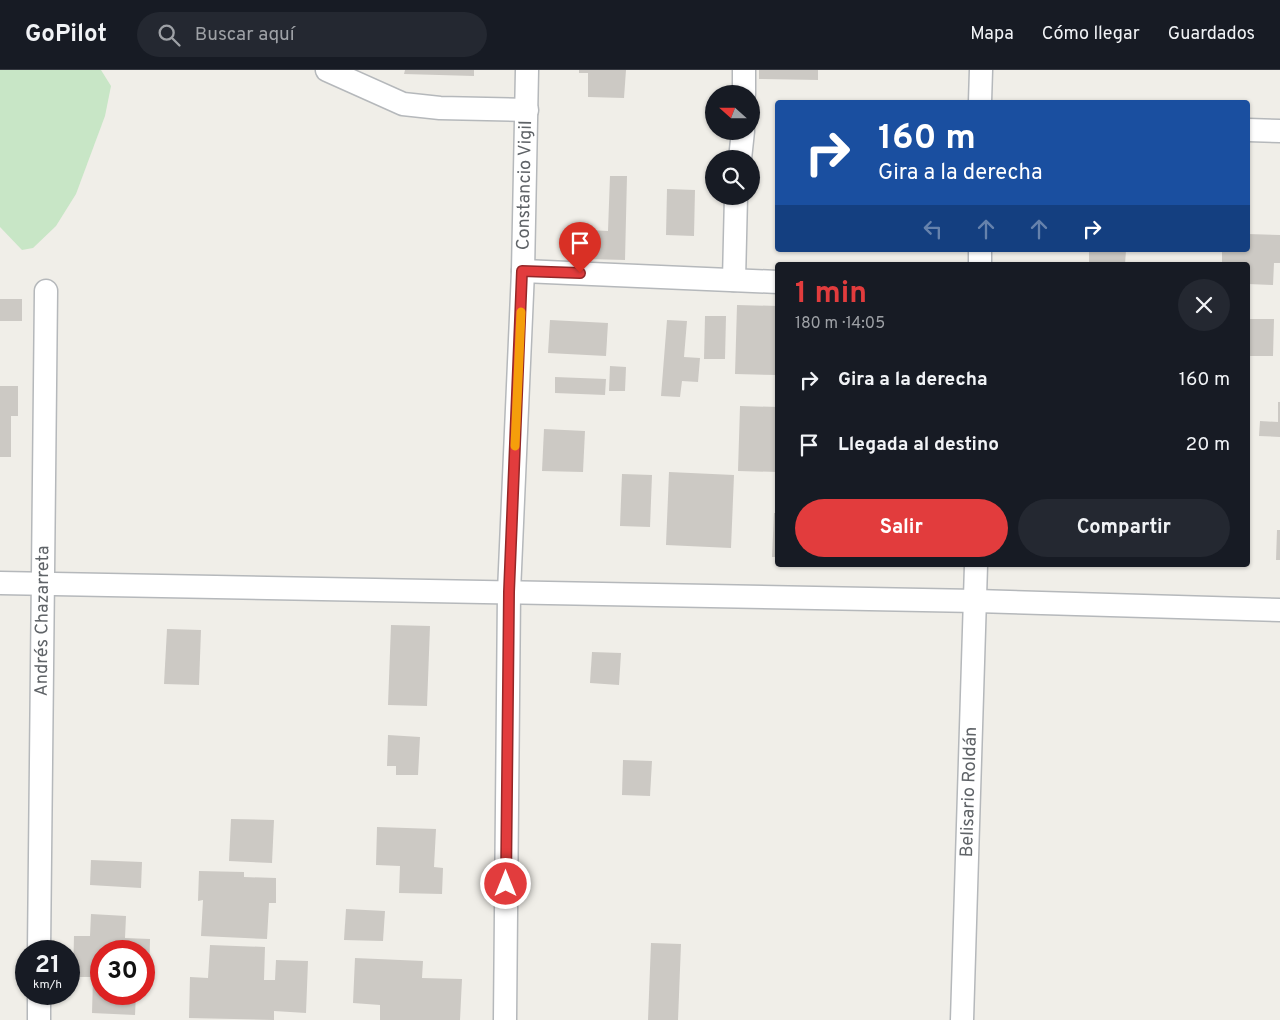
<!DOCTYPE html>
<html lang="es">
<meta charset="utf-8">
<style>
:root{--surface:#171b24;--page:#242831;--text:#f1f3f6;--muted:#9ea1a6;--line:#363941;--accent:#e23c3d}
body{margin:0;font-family:Overpass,sans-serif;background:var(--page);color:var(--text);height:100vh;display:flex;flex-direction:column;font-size:19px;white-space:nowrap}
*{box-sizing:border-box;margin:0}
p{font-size:16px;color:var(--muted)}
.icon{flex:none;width:28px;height:28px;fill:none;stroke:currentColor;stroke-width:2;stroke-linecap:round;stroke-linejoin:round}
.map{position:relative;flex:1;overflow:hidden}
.drawer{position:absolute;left:775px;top:192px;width:475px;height:305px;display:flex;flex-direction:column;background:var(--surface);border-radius:5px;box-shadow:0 1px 4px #0004}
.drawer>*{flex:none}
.banner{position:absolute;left:775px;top:30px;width:475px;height:152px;border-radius:5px;box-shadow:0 1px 4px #0004;background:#1a4fa0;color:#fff;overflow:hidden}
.needle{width:32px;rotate:291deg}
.buttons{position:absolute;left:705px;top:15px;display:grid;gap:10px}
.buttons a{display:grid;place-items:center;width:55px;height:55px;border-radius:50%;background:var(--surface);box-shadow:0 1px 4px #0004;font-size:25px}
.speed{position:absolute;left:15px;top:870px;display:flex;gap:10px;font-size:25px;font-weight:700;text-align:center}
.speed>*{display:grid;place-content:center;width:65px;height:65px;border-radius:50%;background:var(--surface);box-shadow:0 1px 4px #0004;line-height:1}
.speed small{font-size:12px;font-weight:400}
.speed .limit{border:8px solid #d22;background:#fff;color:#111}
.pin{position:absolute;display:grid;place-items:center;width:42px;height:42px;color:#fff;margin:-51px -21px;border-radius:50% 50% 50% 0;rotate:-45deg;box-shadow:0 0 5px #0007}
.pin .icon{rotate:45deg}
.me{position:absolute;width:55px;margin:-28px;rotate:0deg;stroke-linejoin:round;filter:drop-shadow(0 0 4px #0008)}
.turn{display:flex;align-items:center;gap:18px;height:105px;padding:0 20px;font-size:22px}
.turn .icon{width:65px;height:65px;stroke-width:2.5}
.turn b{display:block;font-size:35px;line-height:42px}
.lanes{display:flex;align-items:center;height:48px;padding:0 20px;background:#0003;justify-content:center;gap:25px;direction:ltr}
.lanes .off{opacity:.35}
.round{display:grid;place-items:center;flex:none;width:52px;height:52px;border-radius:26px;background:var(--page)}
.overview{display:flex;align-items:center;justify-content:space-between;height:85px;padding:0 20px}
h1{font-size:30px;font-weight:700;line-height:38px;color:var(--accent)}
.primary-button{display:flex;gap:10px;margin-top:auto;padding:10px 20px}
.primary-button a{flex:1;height:58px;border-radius:30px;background:var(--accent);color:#fff;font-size:20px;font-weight:700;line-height:58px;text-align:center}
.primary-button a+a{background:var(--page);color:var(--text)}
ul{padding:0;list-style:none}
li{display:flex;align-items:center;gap:15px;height:65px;padding:0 20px}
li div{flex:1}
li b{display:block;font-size:19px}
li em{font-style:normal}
header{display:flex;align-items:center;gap:30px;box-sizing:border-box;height:70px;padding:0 25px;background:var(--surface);border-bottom:1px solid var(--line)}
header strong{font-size:24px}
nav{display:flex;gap:28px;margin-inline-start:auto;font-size:18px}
.search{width:350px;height:45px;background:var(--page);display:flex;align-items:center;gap:12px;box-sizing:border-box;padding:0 18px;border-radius:28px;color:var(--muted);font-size:19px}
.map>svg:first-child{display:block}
.green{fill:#c8e6c6}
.building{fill:#ccc9c4}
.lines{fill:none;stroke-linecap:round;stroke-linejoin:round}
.minor-casing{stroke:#b5b8bb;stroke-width:25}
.minor{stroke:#fff;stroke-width:22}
.route-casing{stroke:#932728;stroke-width:12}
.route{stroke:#e23c3d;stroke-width:9}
.slow{stroke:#f59e0b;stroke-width:9}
.labels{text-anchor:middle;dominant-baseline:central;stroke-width:4;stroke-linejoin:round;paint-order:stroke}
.street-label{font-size:18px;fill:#5f6367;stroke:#fff}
</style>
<header>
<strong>GoPilot</strong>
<div class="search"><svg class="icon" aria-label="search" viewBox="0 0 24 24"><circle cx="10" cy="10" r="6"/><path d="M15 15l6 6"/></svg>Buscar aquí</div>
<nav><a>Mapa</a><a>Cómo llegar</a><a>Guardados</a></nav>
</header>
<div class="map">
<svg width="1280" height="950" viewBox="0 0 1280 950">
<rect width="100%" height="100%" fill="#f0eee8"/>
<polygon class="green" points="0,0 101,0 111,16 105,46 76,124 56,156 33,178 22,180 0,157"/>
<g class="building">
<polygon points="405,0 474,0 474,6 404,4"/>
<polygon points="579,0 626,0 624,28 588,27 588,3 579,3"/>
<polygon points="759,0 818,0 818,10 759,9"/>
<polygon points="610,106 627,106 625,190 588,189 589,160 608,161"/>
<polygon points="667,119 695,120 694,166 666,165"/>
<polygon points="1248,164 1280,165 1280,193 1274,193 1273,215 1248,214 1248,195 1222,195 1222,180 1248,180"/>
<polygon points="1089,180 1126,180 1125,195 1089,195"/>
<rect x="0" y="229" width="22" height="22"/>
<polygon points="737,235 778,236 778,305 735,304"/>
<polygon points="705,246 726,246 725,289 704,289"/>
<polygon points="1248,249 1274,249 1273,286 1248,286"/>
<polygon points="550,250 608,253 606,286 548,283"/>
<polygon points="667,250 687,251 684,287 700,288 698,312 682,311 680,327 661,326"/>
<polygon points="610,296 626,297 625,321 609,321"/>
<polygon points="555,307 606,309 605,325 555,323"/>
<polygon points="0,316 18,316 18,346 11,346 11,387 0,387"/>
<polygon points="1278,332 1280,332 1280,367 1259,366 1260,351 1278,352"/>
<polygon points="740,336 778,337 778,402 738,401"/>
<polygon points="544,359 585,361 583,402 542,401"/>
<polygon points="669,402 734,405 731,478 666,475"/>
<polygon points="622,404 652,405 650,457 620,456"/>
<polygon points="774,443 778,443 778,487 772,487"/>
<polygon points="1277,460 1280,460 1280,490 1276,490"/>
<polygon points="391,555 430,556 427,636 388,635"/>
<polygon points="167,559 201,560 199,615 164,614"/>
<polygon points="592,582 621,583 619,615 590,613"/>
<polygon points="388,665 420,667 418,705 396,705 396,696 387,696"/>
<polygon points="623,690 652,691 650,726 622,725"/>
<polygon points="231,749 274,750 272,793 229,791"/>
<polygon points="377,757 436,759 434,797 443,798 442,824 399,823 400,796 376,795"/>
<polygon points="91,790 142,792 141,818 90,815"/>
<polygon points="199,801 244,802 244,807 276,808 276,833 269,833 267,869 201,866 203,830 198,831"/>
<polygon points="346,839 385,841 383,871 344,870"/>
<polygon points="91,844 126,846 125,868 150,869 149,910 144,910 144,881 101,881 101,924 136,924 135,945 92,943 93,907 73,907 74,866 90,866"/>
<polygon points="651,873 681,874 678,950 648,950"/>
<polygon points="210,875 265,877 264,910 275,910 276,890 308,891 306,943 274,941 274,950 189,948 190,907 208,908"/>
<polygon points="355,888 423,891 422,908 462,909 460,950 380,950 380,935 353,933"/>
</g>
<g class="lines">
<g class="minor-casing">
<g id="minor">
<polyline points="327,0 403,34 440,38 527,40"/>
<polyline points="744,24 744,0"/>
<polyline points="980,32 981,0"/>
<polyline points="1248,60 1280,61"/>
<polyline points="740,89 743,61"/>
<polyline points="980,180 980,195"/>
<polyline points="523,201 778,212"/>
<polyline points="734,210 736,126"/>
<polyline points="0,513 976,531 1280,540"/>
<path id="s1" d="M39,881L46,221"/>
<polyline points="39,950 39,924"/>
<path id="s2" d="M505,950L509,522L523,201L527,0"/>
<path id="s3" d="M962,950L976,495"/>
</g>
</g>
<use href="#minor" class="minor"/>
</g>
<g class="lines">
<g class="route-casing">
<polyline id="route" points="506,814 509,522 522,201 580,203"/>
</g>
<use href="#route" class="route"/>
<polyline class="slow" points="515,376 521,242"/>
</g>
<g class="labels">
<g class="street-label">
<text stroke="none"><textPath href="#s2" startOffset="835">Constancio Vigil</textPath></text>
<text stroke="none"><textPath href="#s1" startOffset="330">Andrés Chazarreta</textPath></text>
<text stroke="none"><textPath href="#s3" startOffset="228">Belisario Roldán</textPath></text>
</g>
</g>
</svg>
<div class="buttons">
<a><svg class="needle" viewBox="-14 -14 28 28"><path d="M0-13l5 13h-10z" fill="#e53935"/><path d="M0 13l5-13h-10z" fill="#9ea1a6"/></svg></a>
<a><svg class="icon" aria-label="search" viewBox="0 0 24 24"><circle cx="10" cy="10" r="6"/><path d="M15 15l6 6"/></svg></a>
</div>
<div class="speed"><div>21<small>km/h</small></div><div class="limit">30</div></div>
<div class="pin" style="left:580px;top:203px;background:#d93025"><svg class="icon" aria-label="arrive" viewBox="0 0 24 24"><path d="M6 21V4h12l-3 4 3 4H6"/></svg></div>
<svg class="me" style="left:506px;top:814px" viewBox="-20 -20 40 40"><circle r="17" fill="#e23c3d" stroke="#fff" stroke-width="3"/><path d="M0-11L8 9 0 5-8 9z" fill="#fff"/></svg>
<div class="banner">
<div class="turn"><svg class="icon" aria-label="right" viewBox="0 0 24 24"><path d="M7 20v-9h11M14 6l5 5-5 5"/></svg><div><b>160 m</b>Gira a la derecha</div></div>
<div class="lanes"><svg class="icon off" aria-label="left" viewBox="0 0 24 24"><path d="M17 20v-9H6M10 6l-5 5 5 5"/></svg><svg class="icon off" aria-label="ahead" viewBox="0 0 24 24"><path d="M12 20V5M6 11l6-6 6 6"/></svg><svg class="icon off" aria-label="ahead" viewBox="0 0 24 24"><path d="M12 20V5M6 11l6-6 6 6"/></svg><svg class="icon" aria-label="right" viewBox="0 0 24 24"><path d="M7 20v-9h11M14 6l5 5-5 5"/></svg></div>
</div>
<section class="drawer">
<div class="overview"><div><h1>1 min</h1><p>180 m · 14:05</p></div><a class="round"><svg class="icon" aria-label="close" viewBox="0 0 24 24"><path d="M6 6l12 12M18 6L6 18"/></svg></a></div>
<ul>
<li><svg class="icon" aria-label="right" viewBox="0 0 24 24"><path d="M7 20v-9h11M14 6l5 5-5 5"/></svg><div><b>Gira a la derecha</b></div><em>160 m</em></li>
<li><svg class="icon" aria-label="arrive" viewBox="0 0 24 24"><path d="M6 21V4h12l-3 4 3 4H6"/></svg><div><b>Llegada al destino</b></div><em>20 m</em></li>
</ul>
<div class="primary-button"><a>Salir</a><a>Compartir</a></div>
</section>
</div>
